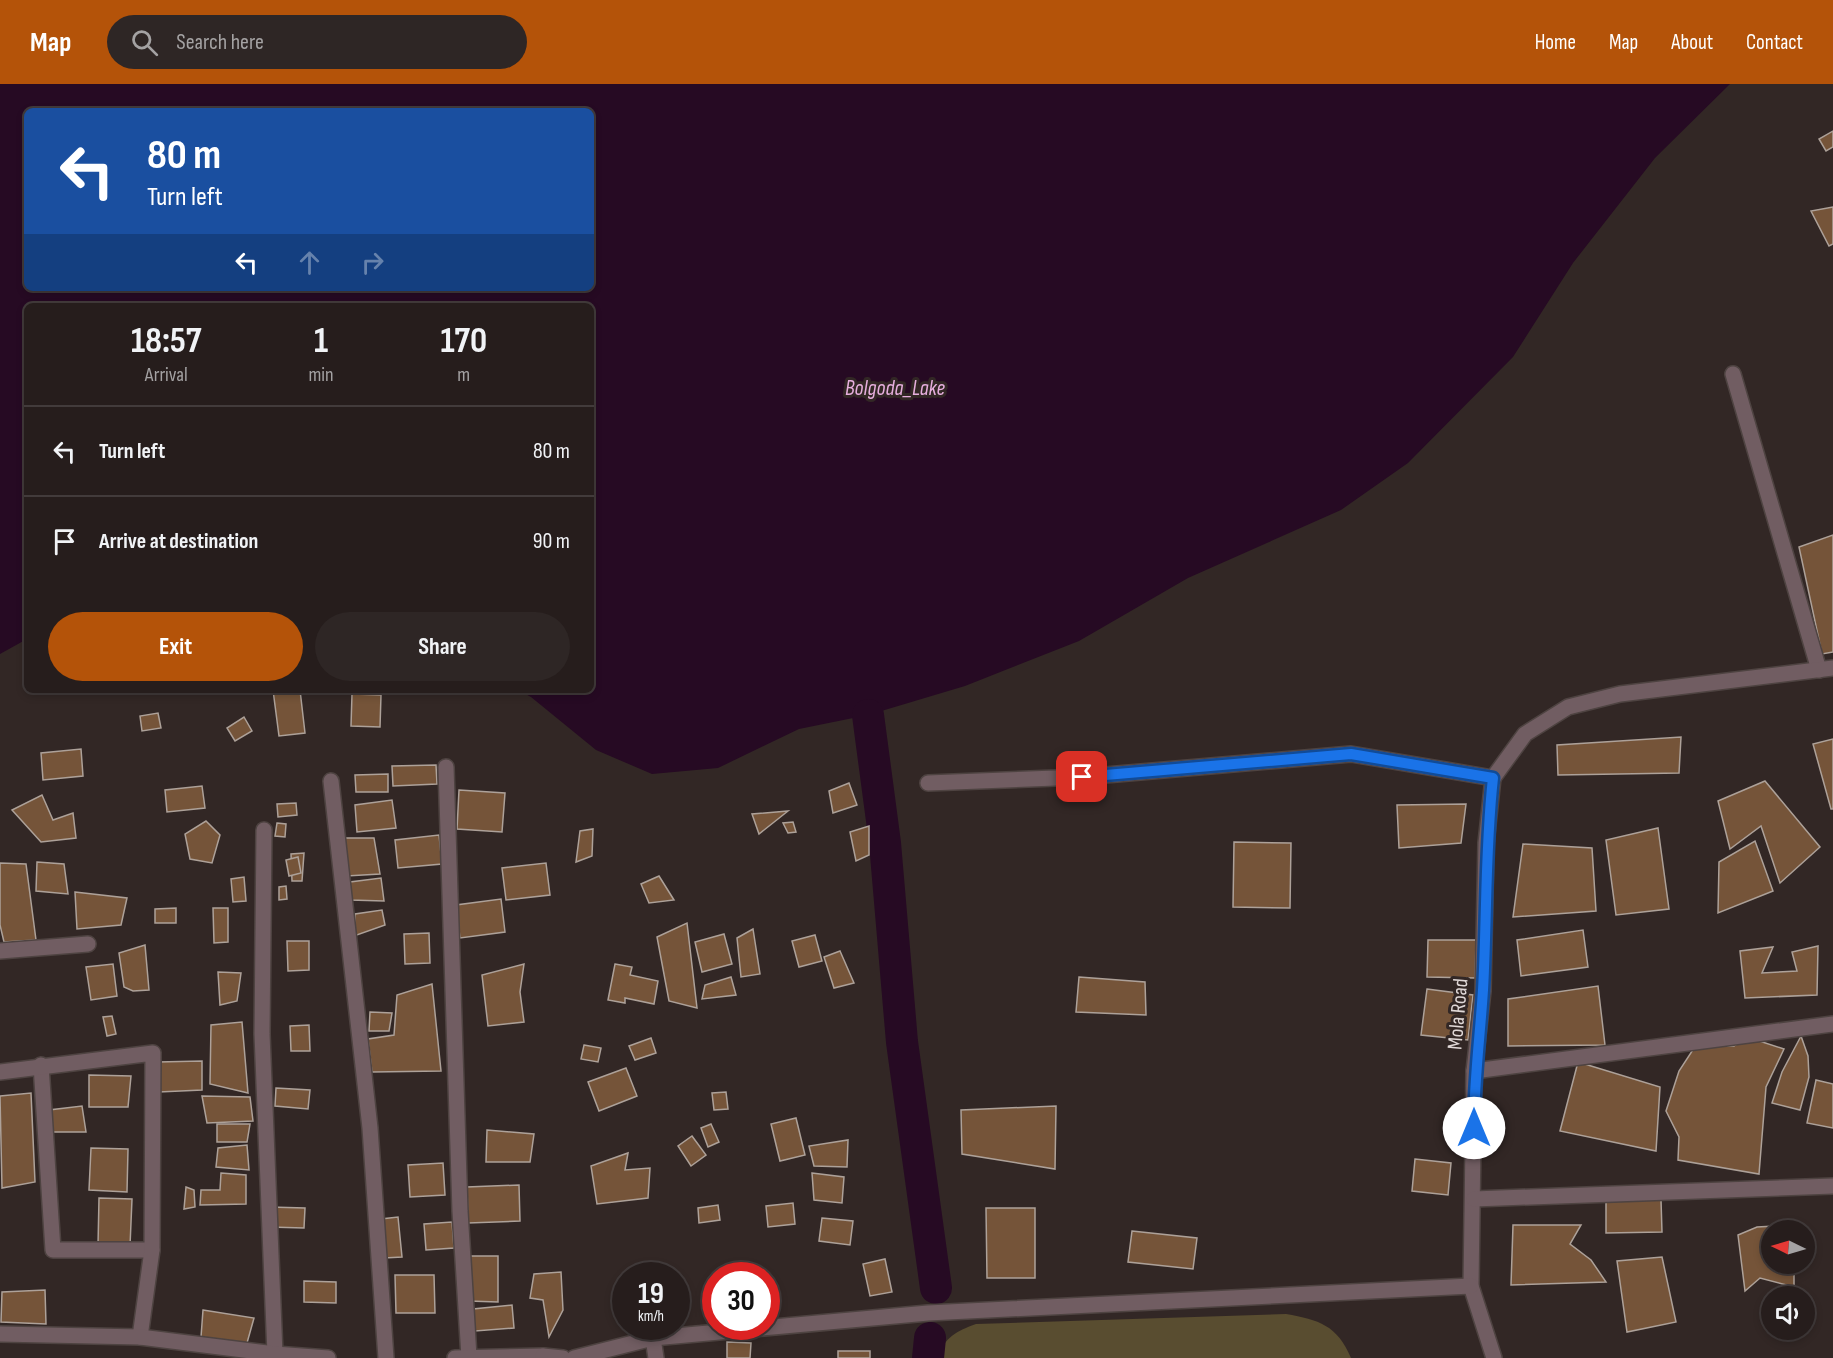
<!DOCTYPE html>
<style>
:root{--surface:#261d1c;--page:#2e2625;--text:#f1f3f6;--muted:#a4a2a3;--line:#423b3b;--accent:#b45309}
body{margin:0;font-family:"Sofia Sans Condensed",sans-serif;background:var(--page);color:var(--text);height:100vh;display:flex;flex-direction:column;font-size:22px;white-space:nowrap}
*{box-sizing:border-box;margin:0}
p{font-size:20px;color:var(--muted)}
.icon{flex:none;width:33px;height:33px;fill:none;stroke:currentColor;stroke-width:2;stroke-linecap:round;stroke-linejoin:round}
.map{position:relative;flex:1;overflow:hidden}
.side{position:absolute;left:24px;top:219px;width:570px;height:390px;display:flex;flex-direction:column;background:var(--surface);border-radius:9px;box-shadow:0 3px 9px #0003,0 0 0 2px var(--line)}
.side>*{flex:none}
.banner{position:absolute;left:24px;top:24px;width:570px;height:183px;border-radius:9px;box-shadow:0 3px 9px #0003,0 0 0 2px var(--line);background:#1a4fa0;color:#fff;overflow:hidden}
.needle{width:39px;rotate:275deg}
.buttons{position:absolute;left:1761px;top:1136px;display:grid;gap:12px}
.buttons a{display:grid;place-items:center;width:54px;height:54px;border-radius:50%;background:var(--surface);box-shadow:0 3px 9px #0003,0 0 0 2px var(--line);font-size:30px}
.speed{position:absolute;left:612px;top:1178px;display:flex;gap:12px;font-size:30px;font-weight:700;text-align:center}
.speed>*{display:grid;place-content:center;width:78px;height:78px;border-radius:50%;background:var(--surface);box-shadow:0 3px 9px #0003,0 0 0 2px var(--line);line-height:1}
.speed small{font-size:15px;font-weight:400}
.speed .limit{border:9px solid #d22;background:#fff;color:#111}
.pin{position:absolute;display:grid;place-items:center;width:51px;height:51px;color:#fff;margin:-26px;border-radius:12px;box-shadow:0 3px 9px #0006}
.me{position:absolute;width:66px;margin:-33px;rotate:0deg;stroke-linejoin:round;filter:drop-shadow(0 0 4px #0008)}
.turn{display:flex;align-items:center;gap:21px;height:126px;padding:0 24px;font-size:27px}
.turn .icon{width:78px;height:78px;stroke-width:2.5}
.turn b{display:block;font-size:42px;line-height:51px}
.lanes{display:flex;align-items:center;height:57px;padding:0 24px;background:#0003;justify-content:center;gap:30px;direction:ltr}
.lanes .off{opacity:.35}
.eta{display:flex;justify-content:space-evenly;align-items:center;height:102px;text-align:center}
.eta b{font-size:36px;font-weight:700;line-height:42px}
.cta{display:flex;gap:12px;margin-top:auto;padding:12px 24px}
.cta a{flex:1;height:69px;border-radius:36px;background:var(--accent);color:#fff;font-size:24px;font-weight:700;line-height:69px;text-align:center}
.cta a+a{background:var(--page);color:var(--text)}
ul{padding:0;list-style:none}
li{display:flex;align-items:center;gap:18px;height:90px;padding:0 24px;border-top:2px solid var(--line)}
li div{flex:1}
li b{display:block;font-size:22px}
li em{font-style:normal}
header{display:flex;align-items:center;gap:36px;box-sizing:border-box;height:84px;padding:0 30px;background:var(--accent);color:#fff}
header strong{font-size:28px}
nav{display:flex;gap:33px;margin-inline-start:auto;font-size:21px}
.search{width:420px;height:54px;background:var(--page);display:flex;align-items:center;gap:15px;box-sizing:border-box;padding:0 21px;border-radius:33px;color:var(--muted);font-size:22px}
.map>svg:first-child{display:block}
.green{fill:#594d30}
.water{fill:#260a23;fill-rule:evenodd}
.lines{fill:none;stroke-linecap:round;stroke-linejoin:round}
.canal{stroke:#260a23;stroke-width:32}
.building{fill:#755439;stroke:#ada199;stroke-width:1.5}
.lane-casing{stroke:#4e4341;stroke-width:18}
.street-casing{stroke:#4e4341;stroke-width:18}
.lane{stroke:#715d62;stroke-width:15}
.street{stroke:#715d62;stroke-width:15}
.route-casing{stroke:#114b97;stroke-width:15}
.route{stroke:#1a73e8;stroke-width:10}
.labels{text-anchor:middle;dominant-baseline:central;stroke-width:6;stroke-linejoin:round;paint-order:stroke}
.street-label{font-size:21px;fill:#e0d8d7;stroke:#322725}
.water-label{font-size:22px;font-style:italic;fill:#e6aedd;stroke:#322725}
</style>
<header>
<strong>Map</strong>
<div class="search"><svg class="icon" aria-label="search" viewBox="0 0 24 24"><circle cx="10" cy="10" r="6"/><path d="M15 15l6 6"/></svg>Search here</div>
<nav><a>Home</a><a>Map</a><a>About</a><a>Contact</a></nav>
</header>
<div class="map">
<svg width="1833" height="1274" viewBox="0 0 1833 1274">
<rect width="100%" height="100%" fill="#322725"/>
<path class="green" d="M1286,1230C1319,1236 1337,1241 1351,1274H938C944,1253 957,1247 976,1240Z"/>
<path class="water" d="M0,0H1730L1655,74L1573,179L1513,273L1408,379L1341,426L1188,494L1079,557L965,602L868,631L799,645L718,684L652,690L596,666L531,613L518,606H591V222H27V555L0,570ZM27,27H591V204H27Z"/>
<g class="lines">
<g class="canal">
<polyline points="868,631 885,759 902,958 936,1204"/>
<polyline points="928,1274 930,1254"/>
</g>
</g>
<g class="building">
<polygon points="1833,47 1833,63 1826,67 1819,55"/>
<polygon points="1833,123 1833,160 1829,162 1811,127"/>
<polygon points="1833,451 1833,568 1822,570 1799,463"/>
<polygon points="273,606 300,606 305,649 279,652"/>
<polygon points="352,610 381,611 380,643 351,642"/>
<polygon points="158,629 161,644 142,647 140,632"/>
<polygon points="244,633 252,647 235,657 227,644"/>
<polygon points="1681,653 1679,689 1558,691 1557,661"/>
<polygon points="1833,655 1833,725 1831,725 1813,660"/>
<polygon points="81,665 83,692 43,696 41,669"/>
<polygon points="436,681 437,700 393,702 392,682"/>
<polygon points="388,690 388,708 356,708 355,691"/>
<polygon points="1765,697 1820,763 1780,799 1761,742 1730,765 1718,717"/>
<polygon points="849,699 857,721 833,729 829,707"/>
<polygon points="202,702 205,724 167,728 165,706"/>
<polygon points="459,706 505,709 502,748 457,745"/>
<polygon points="42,711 53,736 73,729 76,754 41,758 12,726"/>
<polygon points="392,716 396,744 357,748 355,721"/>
<polygon points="296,719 297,731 278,733 277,720"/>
<polygon points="1466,720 1461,759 1399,764 1397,721"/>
<polygon points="788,727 759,750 752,730"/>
<polygon points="206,737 220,751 212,779 190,775 185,750"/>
<polygon points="793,738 796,748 788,749 783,739"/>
<polygon points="277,739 286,740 285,753 275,752"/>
<polygon points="869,742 869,771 856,777 850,748"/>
<polygon points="1658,744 1669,825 1616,831 1606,756"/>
<polygon points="593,745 592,772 576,778 580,747"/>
<polygon points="439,751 442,780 398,784 395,756"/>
<polygon points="345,754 374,754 380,790 346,792"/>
<polygon points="1755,757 1773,807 1718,829 1719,778"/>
<polygon points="1234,758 1291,759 1290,824 1233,823"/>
<polygon points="1523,760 1592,764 1596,827 1513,833"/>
<polygon points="304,769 302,797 292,797 291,770"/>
<polygon points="298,773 301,789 289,792 286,776"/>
<polygon points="37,778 64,780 68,810 36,807"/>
<polygon points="0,779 26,780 36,856 4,858 0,841"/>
<polygon points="546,779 550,811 506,816 502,784"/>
<polygon points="659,792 674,816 649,819 641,800"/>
<polygon points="244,793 246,817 233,818 231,795"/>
<polygon points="381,794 384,817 350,816 350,798"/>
<polygon points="286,802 287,815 279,816 279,803"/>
<polygon points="75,808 127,814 121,841 77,845"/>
<polygon points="501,815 505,848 460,854 456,821"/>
<polygon points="176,824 176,839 155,839 155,825"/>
<polygon points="213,824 228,824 228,858 214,859"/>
<polygon points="382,826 385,841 354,852 355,830"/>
<polygon points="687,839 697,924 669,917 657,853"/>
<polygon points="753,845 760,890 741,893 737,854"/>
<polygon points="1583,846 1588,883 1521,892 1517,856"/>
<polygon points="429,849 430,879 405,880 404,850"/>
<polygon points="724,850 732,880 702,888 695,858"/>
<polygon points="815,851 822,877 799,883 792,857"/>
<polygon points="1428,856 1476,856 1475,894 1427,893"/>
<polygon points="287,857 309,857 309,886 288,887"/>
<polygon points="145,861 149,906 133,907 124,903 119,869"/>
<polygon points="1818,862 1817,911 1745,914 1740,867 1773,863 1762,889 1797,887 1792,868"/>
<polygon points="840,867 854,899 834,904 824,873"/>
<polygon points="113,880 117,912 91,916 86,883"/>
<polygon points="524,880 520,908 524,938 488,942 482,891"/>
<polygon points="615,880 632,883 630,891 658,897 654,920 625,914 625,919 608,916"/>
<polygon points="218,888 241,889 237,917 220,921"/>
<polygon points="731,893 736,911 702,915 705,901"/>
<polygon points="1079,893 1145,898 1146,931 1076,928"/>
<polygon points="432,900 441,987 372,988 368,955 394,951 397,911"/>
<polygon points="1598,902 1605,961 1508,962 1508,915"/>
<polygon points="1427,905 1473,911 1468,956 1421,951"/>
<polygon points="370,928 392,929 389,947 369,947"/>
<polygon points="112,932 116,950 107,952 103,933"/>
<polygon points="242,938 248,1009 210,1000 211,941"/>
<polygon points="309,941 310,967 291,967 290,942"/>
<polygon points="1801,952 1808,972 1809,993 1800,1026 1772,1019 1782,988"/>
<polygon points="1747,953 1784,965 1766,1003 1759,1090 1678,1076 1679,1053 1666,1027 1679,987 1696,961 1734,962"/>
<polygon points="651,954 656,969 635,976 629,962"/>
<polygon points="584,961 601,964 598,978 581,975"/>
<polygon points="202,977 202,1006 159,1008 158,978"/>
<polygon points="1578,978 1660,1003 1656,1067 1560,1047"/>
<polygon points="626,984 637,1012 599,1027 588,998"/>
<polygon points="89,991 131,992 128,1023 89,1023"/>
<polygon points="1816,996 1833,1000 1833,1044 1807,1039"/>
<polygon points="276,1004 310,1006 308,1025 275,1022"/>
<polygon points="726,1008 728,1025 714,1026 712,1009"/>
<polygon points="31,1009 35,1098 2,1104 0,1012"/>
<polygon points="202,1012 250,1013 253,1037 207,1039"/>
<polygon points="82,1022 86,1048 52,1048 49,1026"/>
<polygon points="1056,1022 1055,1085 962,1070 961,1026"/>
<polygon points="796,1034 805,1071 780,1077 771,1040"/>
<polygon points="217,1040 250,1040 247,1058 217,1058"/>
<polygon points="711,1040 719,1058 708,1063 701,1044"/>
<polygon points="487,1046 534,1050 530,1078 486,1078"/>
<polygon points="692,1052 706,1071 691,1082 678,1062"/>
<polygon points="848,1056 847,1083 814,1082 809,1062"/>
<polygon points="247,1061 249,1086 216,1083 218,1064"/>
<polygon points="91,1064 128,1065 127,1108 89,1106"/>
<polygon points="628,1069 625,1086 650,1084 648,1114 597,1120 591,1082"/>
<polygon points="1415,1075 1451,1079 1448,1111 1412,1107"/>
<polygon points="443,1079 445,1111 410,1113 408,1081"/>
<polygon points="221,1089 246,1091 246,1120 200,1121 201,1106 220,1106"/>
<polygon points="812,1089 844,1093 842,1119 814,1116"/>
<polygon points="519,1101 520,1137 468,1139 467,1103"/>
<polygon points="186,1103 194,1106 195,1123 184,1125"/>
<polygon points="99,1114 132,1115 130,1162 98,1161"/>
<polygon points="1606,1116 1661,1116 1662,1148 1606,1149"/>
<polygon points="793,1119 795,1140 768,1143 766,1122"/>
<polygon points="718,1121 720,1136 699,1139 698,1124"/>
<polygon points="269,1123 305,1124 304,1144 269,1143"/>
<polygon points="986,1124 1035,1124 1035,1194 987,1194"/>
<polygon points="398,1133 402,1173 384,1174 381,1135"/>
<polygon points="822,1134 853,1137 850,1161 819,1157"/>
<polygon points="452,1138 454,1164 426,1166 424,1140"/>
<polygon points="1513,1141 1581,1141 1570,1160 1591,1176 1606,1198 1511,1201"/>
<polygon points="1793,1141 1794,1146 1772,1146 1772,1179 1794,1179 1794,1203 1760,1194 1745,1207 1738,1151 1757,1143"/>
<polygon points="1132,1147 1197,1154 1193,1185 1128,1178"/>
<polygon points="468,1172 498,1172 498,1218 468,1217"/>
<polygon points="1662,1173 1676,1238 1627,1248 1617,1177"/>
<polygon points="885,1175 892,1208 870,1212 863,1180"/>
<polygon points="561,1188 563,1226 549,1253 543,1216 530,1214 534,1190"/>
<polygon points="395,1191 434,1191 435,1229 396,1229"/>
<polygon points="304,1197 336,1198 336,1219 304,1218"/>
<polygon points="45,1206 46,1240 1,1238 2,1208"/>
<polygon points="512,1221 514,1244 475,1247 473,1225"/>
<polygon points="203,1226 254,1234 247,1259 201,1253"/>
<polygon points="727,1258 751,1259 750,1274 727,1274"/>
<rect x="838" y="1267" width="32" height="7"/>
</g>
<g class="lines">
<g class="lane-casing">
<g id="lane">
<polyline points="1733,290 1819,586"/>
<polyline points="1474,987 1833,940"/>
</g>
</g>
<g class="street-casing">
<g id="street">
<polyline points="446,683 460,1127 469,1273"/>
<polyline points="1493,694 1486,759 1483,907 1474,987 1471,1202 1494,1274"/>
<polyline points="331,697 370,1044 386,1274"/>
<polyline points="928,699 1082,693 1351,670 1493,694 1525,650 1568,623 1620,610 1833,584"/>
<polyline points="264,746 262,950 275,1270"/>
<polyline points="0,867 88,860"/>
<polyline points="41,981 53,1166 152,1166"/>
<polyline points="0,988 153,969 152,1166 140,1253"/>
<polyline points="1474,1115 1833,1102"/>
<polyline points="0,1250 140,1253 275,1270 328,1274"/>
<polyline points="653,1254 656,1274"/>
<polyline points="455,1274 543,1272"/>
<polyline points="544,1274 543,1272 563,1274"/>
<polyline points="574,1274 653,1254 928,1229 1471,1202"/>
</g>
</g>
<use href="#lane" class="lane"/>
<use href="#street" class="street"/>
</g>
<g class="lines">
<g class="route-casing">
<path id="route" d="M1082,693L1351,670L1493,694C1485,765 1487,835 1483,906C1480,953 1474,997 1474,1044"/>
</g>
<use href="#route" class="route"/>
</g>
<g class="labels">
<g class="street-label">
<text transform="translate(1458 930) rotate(-85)">Mola Road</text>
</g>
<g class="water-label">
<text x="895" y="304">Bolgoda_Lake</text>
</g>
</g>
</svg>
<div class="buttons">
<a><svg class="needle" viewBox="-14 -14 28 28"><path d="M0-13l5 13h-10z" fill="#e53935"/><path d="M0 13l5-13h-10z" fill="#a4a2a3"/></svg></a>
<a><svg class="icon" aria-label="sound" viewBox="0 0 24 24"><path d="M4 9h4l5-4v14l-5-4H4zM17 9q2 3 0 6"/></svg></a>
</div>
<div class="speed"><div>19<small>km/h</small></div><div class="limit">30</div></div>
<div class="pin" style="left:1082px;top:693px;background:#d93025"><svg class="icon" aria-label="arrive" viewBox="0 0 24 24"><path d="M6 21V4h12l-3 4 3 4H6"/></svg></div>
<svg class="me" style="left:1474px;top:1044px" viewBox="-20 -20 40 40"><circle r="19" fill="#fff"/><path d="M0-13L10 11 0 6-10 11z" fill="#1a73e8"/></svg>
<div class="banner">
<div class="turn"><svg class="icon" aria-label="left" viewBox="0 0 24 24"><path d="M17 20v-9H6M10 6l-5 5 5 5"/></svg><div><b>80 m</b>Turn left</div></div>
<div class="lanes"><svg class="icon" aria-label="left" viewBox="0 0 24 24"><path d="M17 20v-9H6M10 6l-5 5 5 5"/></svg><svg class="icon off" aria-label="ahead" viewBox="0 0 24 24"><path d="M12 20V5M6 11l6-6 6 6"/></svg><svg class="icon off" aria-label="right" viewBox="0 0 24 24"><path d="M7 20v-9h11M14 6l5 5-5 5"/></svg></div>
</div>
<section class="side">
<div class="eta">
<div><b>18:57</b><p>Arrival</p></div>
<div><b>1</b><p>min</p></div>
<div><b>170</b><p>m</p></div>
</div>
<ul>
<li><svg class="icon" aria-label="left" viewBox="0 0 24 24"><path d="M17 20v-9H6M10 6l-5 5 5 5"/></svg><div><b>Turn left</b></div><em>80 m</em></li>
<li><svg class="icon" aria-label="arrive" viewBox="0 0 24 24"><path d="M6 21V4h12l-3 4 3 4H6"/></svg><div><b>Arrive at destination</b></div><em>90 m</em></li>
</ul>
<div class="cta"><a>Exit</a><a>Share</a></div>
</section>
</div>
